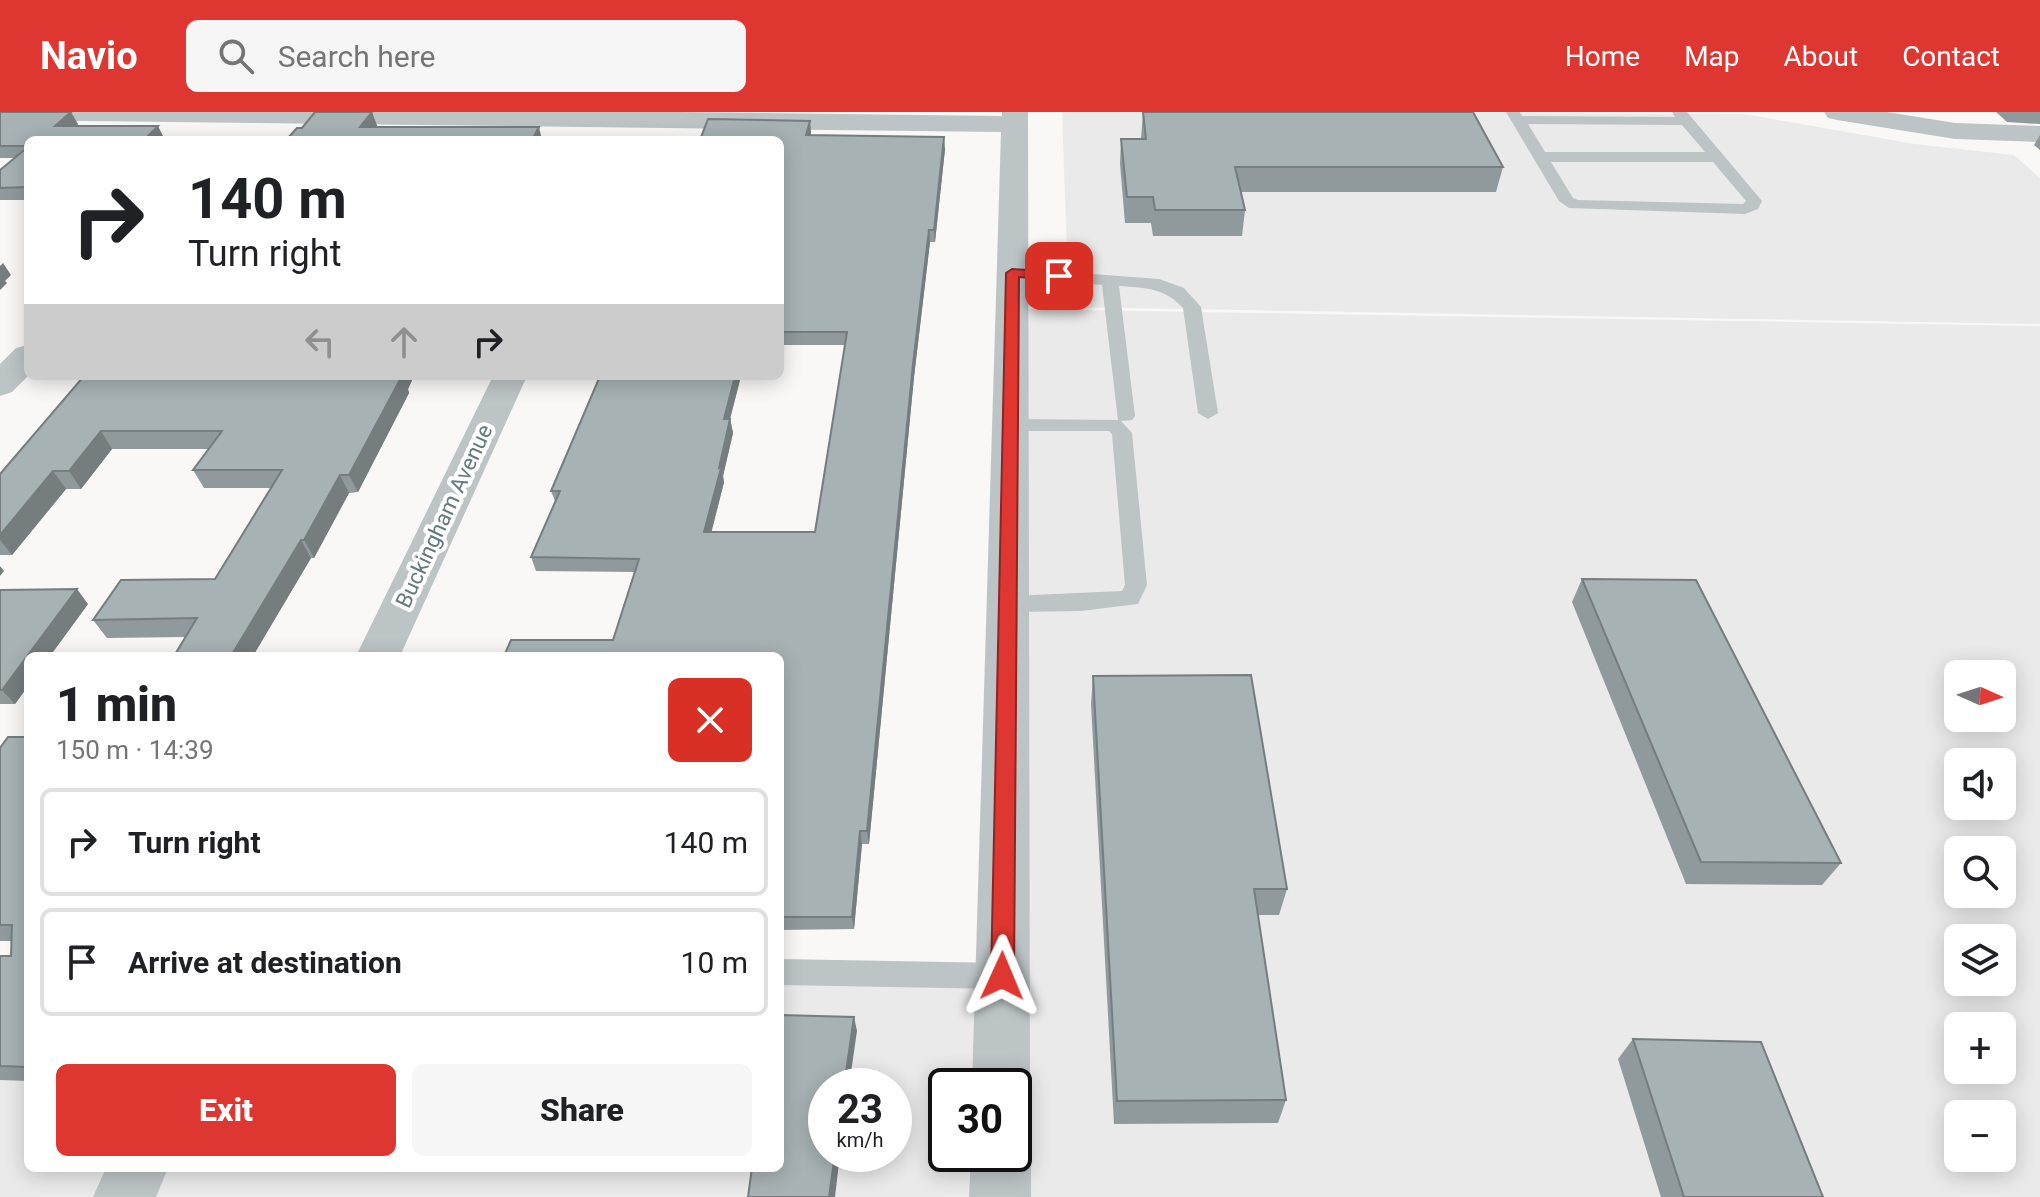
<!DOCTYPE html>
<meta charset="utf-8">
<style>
:root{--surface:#fff;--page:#f6f6f6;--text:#202124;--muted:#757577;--line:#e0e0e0;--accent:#de3731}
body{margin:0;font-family:Roboto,sans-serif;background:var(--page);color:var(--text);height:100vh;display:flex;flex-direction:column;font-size:30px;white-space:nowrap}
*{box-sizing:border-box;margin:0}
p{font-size:26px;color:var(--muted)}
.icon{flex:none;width:44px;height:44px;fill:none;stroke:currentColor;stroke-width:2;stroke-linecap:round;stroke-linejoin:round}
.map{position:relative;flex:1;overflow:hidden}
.panel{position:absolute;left:24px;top:540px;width:760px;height:520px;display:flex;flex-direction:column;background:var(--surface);border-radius:12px;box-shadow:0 4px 20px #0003}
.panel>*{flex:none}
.guide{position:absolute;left:24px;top:24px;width:760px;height:244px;border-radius:12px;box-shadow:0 4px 20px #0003;background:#fff;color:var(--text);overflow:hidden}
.needle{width:52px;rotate:93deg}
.controls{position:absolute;left:1944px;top:548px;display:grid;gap:16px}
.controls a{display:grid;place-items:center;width:72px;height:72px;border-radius:12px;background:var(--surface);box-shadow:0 4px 20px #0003;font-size:40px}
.speed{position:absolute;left:808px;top:956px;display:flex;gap:16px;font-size:40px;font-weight:700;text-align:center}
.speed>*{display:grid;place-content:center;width:104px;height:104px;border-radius:50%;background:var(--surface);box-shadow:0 4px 20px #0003;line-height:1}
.speed small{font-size:20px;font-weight:400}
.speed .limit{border:4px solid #111;border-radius:12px;background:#fff;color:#111}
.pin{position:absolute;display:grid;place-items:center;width:68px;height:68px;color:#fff;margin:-34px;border-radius:16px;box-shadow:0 4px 12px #0006}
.me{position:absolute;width:88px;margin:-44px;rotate:1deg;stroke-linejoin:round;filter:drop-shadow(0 0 6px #0008)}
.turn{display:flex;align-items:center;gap:28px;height:168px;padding:0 32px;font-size:36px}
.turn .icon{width:104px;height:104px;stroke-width:2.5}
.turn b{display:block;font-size:56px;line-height:68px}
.lanes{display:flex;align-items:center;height:76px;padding:0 32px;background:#0003;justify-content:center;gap:40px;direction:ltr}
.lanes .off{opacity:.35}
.round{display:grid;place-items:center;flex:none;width:84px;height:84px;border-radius:12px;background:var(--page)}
.head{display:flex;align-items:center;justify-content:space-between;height:136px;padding:0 32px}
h1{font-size:48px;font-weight:800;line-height:60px}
.action{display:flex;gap:16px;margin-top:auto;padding:16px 32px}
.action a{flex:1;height:92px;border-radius:12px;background:var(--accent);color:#fff;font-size:32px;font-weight:800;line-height:92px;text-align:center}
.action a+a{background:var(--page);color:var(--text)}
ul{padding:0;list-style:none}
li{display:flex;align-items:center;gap:24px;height:108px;margin:0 16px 12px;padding:0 16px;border:4px solid var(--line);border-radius:12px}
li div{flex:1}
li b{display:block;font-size:30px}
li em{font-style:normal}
header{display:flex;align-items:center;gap:48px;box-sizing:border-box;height:112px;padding:0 40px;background:var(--accent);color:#fff}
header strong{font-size:38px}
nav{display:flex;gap:44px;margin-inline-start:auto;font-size:28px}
.search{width:560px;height:72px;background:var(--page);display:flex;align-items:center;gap:20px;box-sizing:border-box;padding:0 28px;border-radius:12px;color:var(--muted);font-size:30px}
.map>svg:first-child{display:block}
.built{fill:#e9eae9;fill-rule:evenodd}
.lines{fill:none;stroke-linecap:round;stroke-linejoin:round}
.lane{fill:#bdc4c6;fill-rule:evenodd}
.street{fill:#bdc4c6;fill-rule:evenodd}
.wall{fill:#90999c}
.shaded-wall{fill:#757d7f}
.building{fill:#a7b2b5;stroke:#757d7f;stroke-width:2}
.route{fill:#de3731;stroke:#902420;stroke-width:2}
.labels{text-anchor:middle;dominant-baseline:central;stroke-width:8;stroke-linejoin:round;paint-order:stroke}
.street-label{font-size:22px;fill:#657a80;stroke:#fff}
</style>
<header>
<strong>Navio</strong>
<div class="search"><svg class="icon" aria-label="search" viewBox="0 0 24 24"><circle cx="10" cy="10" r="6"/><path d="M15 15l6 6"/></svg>Search here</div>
<nav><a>Home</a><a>Map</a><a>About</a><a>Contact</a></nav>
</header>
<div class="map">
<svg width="2040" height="1085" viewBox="0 0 2040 1085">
<rect width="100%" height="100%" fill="#f9f8f6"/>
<g class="built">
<polygon points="1062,0 1744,2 1915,32 2014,43 2040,66 2040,212 1069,195"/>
<path d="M1011,197L2040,214V1085H0V844L28,845V1056H780V860L1002,864ZM1958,562H2002V606H1958ZM1958,650H2002V694H1958ZM1958,738H2002V782H1958ZM1958,826H2002V870H1958ZM1958,914H2002V958H1958ZM826,974H894V1042H826ZM946,974H1014V1042H946ZM1958,1002H2002V1046H1958Z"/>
</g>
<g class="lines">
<g class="lane">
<path d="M1506,0H1520L1522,4L1675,5L1672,0H1687L1762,89L1758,97L1745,102L1569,96L1559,89ZM1528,12L1682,13L1705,40H1545ZM1551,50H1713L1746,89L1743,92L1578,88L1573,86Z"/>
<path d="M1012,156L1159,167L1184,176L1201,195L1218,301L1208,307L1198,301L1183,196C1165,176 1146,176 1119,174L1135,304L1132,308L1121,309L1132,321L1147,473L1138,492L1081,499L1008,500L1000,498L996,492L1000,486L1008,484L1122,479L1125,473L1112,322L1109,319H1010L1000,313L1010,307L1118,308L1102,173L1006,165L1003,161Z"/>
<polygon points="780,847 1002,851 1012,855 1017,864 1012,873 1002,877 780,873"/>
</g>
<g class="street">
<polygon points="0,0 676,0 1002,4 1002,0 1028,0 1030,974 1022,994 1014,997 1014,974 972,974 1001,20 0,8"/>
<polygon points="1824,0 1887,0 1955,11 2040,14 2040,30 1955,27 1837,8 1828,6"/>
<polygon points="28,233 28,264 12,280 0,284 0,252 16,236"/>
<polygon points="493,264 527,264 400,544 356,544"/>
<polygon points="1014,1017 1022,1021 1031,1042 1031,1085 969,1085 971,1042 1014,1042"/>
<polygon points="106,1056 168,1056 156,1085 93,1085"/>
</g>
</g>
<g class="wall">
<polygon points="0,0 78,12 75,14 164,26 162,28 28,28 28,88 0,88 0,58 15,46 0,46"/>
<polygon points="1143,0 1503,55 1496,80 1241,80 1245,98 1242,124 1153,124 1151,111 1125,111 1120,52 1121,27 1141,27"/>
<polygon points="1996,0 2040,0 2040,12 2007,10"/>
<polygon points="810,9 811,23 945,37 935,130 930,130 914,265 869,732 862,732 854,817 780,818 780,544 613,528 634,460 536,459 531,445 555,389 551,379 600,264 741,264 730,307 733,321 723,364 724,370 711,420 815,420 845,233 780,233 780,28"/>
<polygon points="2040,23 2040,38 2034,33"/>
<polygon points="84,264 414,264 408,277 409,281 358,380 349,381 314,446 311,446 253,544 174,544 186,525 107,526 93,508 215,467 271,376 204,376 193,358 209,337 112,337 81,377 66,377 12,443 0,443 0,362"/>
<polygon points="1582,467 1841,751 1822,773 1686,772 1572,490"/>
<polygon points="0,478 88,492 15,592 0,592"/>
<polygon points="1093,564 1287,777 1279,803 1258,803 1286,988 1278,1011 1114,1012 1091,592"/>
<polygon points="28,625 28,969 0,968 0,844 11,844 12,829 0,829 0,636"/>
<polygon points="1633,927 1823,1085 1661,1085 1618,947"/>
</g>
<g class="shaded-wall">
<polygon points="71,0 78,12 62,26 55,14"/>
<polygon points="372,0 378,16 360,15"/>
<polygon points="810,9 811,21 808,35 806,23"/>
<polygon points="158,14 164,26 162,28 144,28"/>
<polygon points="539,15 542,28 532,28"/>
<polygon points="944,25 945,37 935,130 934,118"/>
<polygon points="929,118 930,130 914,265 869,732 867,719 913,252"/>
<polygon points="3,151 11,163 5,169 7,171 0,178 0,154"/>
<polygon points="399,264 414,264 408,277 409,281 358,380 349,363"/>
<polygon points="735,264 741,264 730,307 733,321 723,364 724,370 708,434 704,420 719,356 724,307"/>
<polygon points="101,319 112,337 81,377 69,359"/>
<polygon points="53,359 66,377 12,443 0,428 0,423"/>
<polygon points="340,363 349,381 314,446 304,428"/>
<polygon points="301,428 311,446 253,544 231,544"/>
<polygon points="0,454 4,459 0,464"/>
<polygon points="77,477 88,492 50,544 28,544 28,574 15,592 2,578"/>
<polygon points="860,719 862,732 854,817 852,805"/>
<polygon points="854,905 857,919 849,974 844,974"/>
<polygon points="835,1042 840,1042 835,1085 829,1085"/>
</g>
<g class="building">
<polygon points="0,0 71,0 55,14 158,14 144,28 28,28 28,34 0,34"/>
<polygon points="315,0 372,0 360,15 539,15 532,28 286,28 297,16 302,16"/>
<polygon points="1143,0 1473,0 1503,55 1235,55 1245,98 1155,98 1153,85 1127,85 1121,27 1146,27"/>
<polygon points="708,7 810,9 806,23 944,25 934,118 929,118 913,252 867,719 860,719 852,805 780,805 780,544 504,544 511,528 613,528 639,447 531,445 560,379 551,379 600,264 735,264 724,307 730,307 719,356 721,356 704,420 815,420 847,220 780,220 780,28 700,28"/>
<polygon points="28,35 28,75 0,76 0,58"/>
<polygon points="84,264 402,264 349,363 340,363 304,428 301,428 231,544 174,544 197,506 93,508 121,468 215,467 282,358 193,358 222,319 101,319 69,359 53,359 0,423 0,362"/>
<polygon points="1582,467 1696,468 1841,751 1701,750"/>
<polygon points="77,477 2,578 0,578 0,478"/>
<polygon points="1251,563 1287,777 1254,777 1286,988 1117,989 1093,564"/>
<polygon points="8,625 28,625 28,955 0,954 0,844 11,844 12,813 0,813 0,636"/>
<polygon points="780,903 854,905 844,974 826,974 826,1042 835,1042 829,1085 748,1085 752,1056 780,1056"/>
<polygon points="1633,927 1761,930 1823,1085 1684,1085"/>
</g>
<polygon class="route" points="1012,157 1059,160 1065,164 1059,168 1019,165 1014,864 1010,871 1002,874 994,871 991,864 1006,161"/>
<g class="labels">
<g class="street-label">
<text transform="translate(444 404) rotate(-65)">Buckingham Avenue</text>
</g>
</g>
</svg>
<div class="controls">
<a><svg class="needle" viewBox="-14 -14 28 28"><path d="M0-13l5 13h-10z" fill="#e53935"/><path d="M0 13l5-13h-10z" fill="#757577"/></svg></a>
<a><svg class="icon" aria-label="sound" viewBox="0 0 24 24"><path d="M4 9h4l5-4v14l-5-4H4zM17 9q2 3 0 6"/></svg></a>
<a><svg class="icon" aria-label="search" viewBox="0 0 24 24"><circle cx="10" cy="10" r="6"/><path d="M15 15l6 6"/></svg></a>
<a><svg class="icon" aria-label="layers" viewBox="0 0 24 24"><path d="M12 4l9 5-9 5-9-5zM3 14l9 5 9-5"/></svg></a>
<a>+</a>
<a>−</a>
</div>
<div class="speed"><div>23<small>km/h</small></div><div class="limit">30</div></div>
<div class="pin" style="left:1059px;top:164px;background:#d93025"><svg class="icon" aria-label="arrive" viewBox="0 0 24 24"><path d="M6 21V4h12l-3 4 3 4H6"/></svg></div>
<svg class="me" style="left:1002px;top:864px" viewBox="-20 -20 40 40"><path d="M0-17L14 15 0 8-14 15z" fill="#de3731" stroke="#fff" stroke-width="4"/></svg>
<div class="guide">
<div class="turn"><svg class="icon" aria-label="right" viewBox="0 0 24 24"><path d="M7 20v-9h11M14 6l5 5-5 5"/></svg><div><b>140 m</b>Turn right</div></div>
<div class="lanes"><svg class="icon off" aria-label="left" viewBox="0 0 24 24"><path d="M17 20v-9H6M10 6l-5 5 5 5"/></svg><svg class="icon off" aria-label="ahead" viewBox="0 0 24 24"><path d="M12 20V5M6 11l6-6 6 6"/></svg><svg class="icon" aria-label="right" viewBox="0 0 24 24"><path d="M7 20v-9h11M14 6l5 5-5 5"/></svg></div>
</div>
<section class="panel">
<div class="head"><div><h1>1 min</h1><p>150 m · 14:39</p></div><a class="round" style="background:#d93025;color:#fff"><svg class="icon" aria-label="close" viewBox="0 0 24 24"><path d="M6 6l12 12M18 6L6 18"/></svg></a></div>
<ul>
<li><svg class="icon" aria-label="right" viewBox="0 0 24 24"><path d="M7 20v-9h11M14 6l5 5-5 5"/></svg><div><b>Turn right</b></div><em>140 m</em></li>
<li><svg class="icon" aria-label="arrive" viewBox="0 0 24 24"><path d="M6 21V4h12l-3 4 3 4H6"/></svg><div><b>Arrive at destination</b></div><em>10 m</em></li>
</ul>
<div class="action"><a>Exit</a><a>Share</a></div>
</section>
</div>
